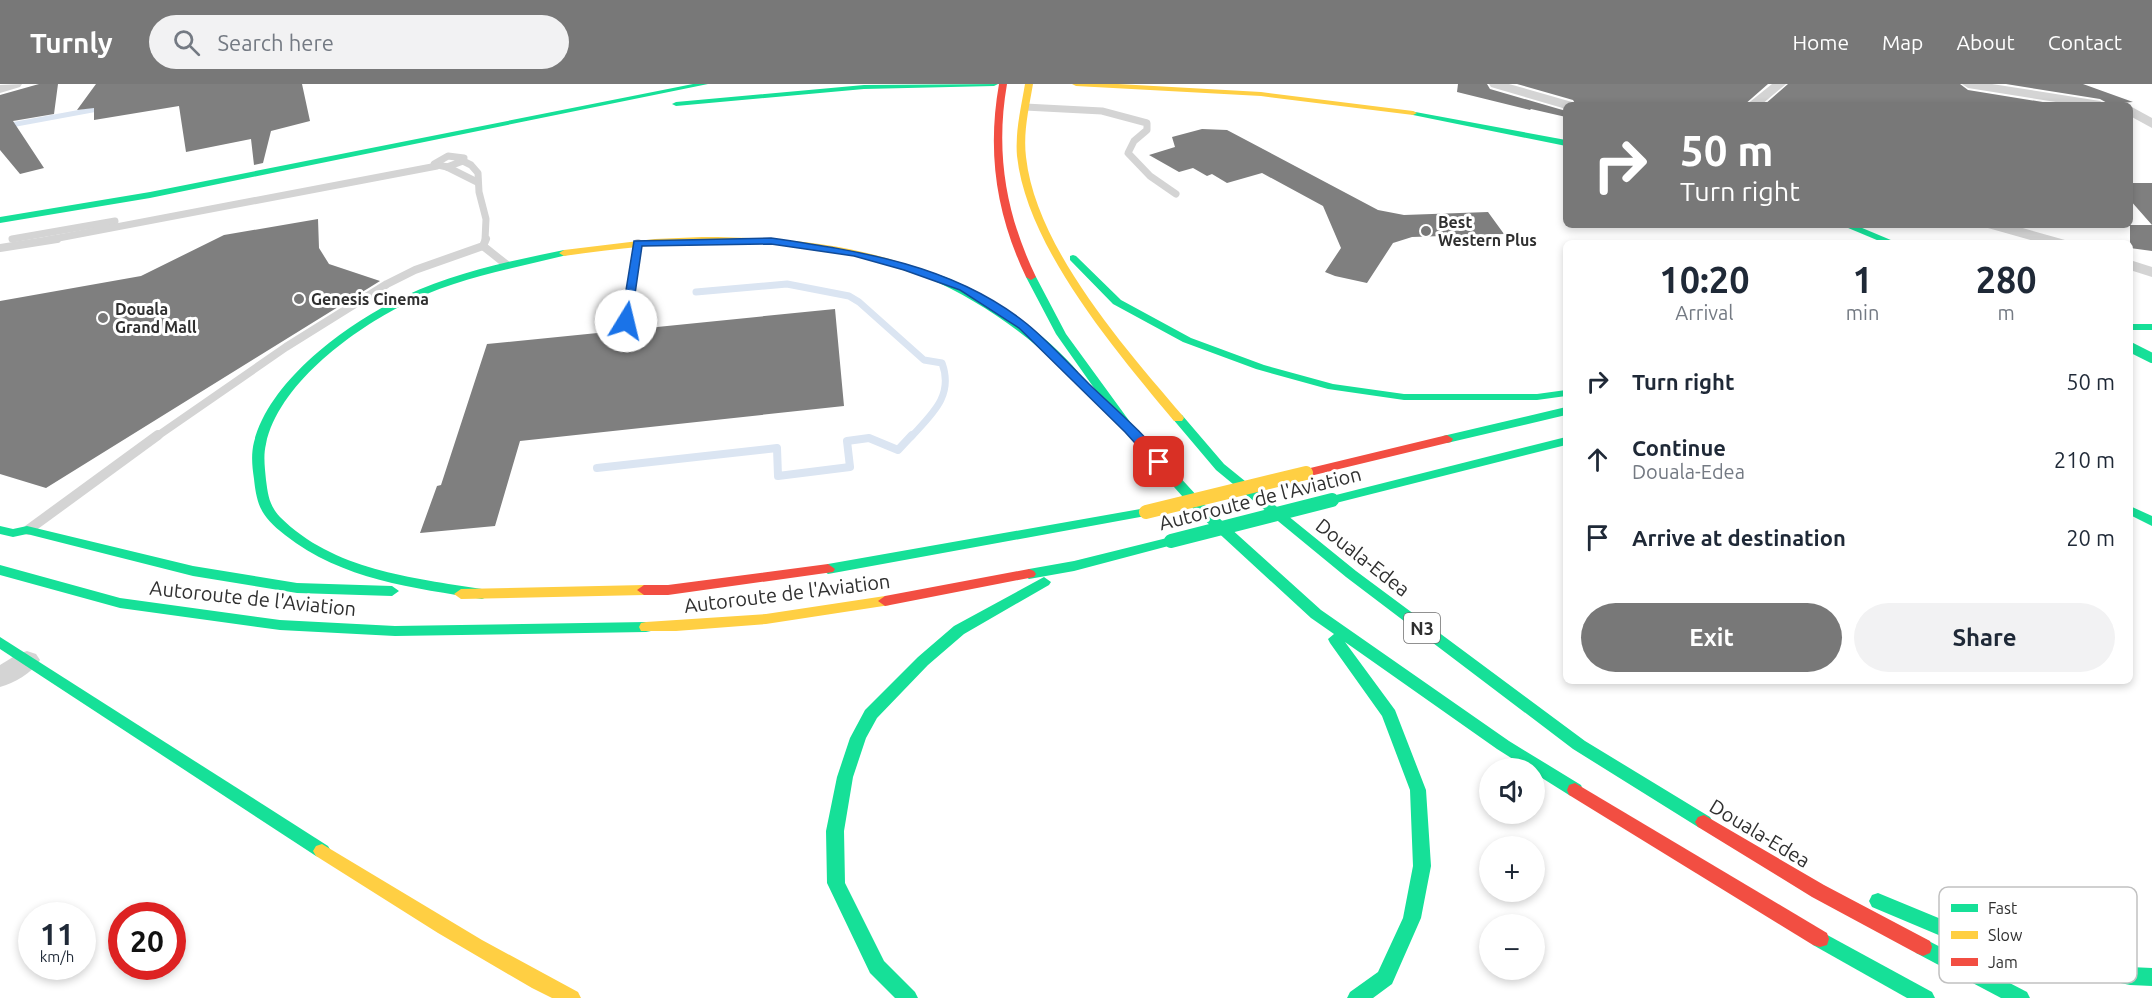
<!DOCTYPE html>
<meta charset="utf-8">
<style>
:root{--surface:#fff;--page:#f2f2f3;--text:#1f2937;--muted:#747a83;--accent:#787878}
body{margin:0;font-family:Ubuntu,sans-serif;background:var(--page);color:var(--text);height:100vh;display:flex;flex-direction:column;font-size:22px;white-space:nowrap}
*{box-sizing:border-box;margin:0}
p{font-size:20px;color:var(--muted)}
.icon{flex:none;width:33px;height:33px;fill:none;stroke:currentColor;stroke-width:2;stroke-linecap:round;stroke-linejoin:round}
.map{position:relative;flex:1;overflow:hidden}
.drawer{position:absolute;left:1563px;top:156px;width:570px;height:444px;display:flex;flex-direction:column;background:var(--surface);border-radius:9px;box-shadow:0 3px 9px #0003}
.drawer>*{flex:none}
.hud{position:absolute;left:1563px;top:18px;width:570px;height:126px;border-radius:9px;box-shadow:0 3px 9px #0003;background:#787878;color:#fff;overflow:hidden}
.buttons{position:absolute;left:1479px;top:674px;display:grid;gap:12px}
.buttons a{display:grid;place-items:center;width:66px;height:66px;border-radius:50%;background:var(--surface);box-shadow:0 3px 9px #0003;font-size:30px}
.speed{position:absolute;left:18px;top:818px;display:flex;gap:12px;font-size:30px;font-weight:700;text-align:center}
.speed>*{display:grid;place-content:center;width:78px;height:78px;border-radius:50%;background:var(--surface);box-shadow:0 3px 9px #0003;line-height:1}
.speed small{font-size:15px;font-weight:400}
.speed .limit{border:9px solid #d22;background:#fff;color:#111}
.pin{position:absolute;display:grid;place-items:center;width:51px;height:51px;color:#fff;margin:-26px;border-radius:12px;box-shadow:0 3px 9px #0006}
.me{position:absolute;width:66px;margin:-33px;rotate:9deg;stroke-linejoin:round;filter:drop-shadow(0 0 4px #0008)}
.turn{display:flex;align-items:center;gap:21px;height:126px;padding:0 18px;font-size:27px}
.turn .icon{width:78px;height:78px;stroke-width:2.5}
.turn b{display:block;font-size:42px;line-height:51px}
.eta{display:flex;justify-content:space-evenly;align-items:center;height:102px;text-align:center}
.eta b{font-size:36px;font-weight:600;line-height:42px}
.primary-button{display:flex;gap:12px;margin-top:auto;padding:12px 18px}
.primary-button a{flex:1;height:69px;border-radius:36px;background:var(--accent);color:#fff;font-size:24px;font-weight:600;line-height:69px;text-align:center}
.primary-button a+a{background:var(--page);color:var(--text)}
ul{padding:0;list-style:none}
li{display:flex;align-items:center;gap:18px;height:78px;padding:0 18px}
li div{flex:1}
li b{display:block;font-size:22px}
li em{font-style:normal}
header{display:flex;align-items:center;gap:36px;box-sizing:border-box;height:84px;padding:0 30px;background:var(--accent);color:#fff}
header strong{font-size:28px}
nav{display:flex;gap:33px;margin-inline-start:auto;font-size:21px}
.search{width:420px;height:54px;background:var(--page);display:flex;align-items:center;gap:15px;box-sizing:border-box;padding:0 21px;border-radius:33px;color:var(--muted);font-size:22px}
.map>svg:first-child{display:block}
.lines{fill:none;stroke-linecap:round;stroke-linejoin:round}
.stream-far2{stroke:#dbe5f2;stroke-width:5}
.stream-far1{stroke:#dbe5f2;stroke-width:7}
.stream{stroke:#dbe5f2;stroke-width:8}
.building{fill:#7f7f7f}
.lane-far2{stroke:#d4d4d4;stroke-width:7}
.lane-far1{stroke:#d4d4d4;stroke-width:8}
.lane{stroke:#d4d4d4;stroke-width:10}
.street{fill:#d4d4d4;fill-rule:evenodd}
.fast{fill:#16e098;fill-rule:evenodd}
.slow{fill:#ffcf43;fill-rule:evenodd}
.jam{fill:#f24e42;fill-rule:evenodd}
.fast-bridge-far1{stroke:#16e098;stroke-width:10}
.fast-bridge{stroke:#16e098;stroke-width:14}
.slow-bridge{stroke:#ffcf43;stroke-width:14}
.route{fill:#1a73e8;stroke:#114b97;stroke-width:1.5}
.poi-dot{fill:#787878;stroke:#fff;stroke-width:2}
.labels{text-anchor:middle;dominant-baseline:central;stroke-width:6;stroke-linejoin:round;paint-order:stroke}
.far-poi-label{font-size:16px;font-weight:bold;fill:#303030;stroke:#fff;text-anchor:start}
.shield{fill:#fff;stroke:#6e6e6e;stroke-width:1.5}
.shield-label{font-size:18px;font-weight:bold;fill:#303030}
.street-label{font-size:20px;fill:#303030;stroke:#fff}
.key{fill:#fff;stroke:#c1c1c1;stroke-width:1.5}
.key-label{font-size:16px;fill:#303030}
</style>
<header>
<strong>Turnly</strong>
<div class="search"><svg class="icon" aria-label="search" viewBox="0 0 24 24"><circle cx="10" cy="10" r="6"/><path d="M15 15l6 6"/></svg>Search here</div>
<nav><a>Home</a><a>Map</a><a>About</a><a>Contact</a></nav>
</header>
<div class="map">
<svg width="2152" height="914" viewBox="0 0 2152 914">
<rect width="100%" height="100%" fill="#fff"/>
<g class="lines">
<polyline class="stream-far2" points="0,43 103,24"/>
<path class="stream-far1" d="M696,208L787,200L849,212L859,218L924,276L942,279C954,312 932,330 911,353"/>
<polyline class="stream" points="597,384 777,364 778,392 850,383 847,357 869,354 898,366 912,351"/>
</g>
<g class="building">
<polygon points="39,0 58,0 54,30 13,37 44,84 20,90 0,66 0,11"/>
<polygon points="96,0 302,0 310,37 271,47 263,79 254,81 251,55 186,68 179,22 94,36 94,24 77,26"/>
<polygon points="1458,0 1487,0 1490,5 1566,27 1566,33 1531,25 1530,26 1457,8"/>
<polygon points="1517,0 1768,0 1744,21 1576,21 1573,16"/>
<polygon points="1788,0 1960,0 1968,6 2061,21 1764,21"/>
<polygon points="2006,0 2083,0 2133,18 2109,20 2100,15"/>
<polygon points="1202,45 1227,46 1378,126 1404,131 1488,128 1504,150 1412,153 1393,159 1367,199 1335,192 1325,188 1341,164 1323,122 1262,89 1227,99 1212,90 1207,92 1193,84 1179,88 1149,71 1175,63 1172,53"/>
<polygon points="2130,99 2152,99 2152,167 2130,164 2130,141 2152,141 2130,116"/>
<polygon points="318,135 319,164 329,180 380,197 46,404 0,390 0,217 141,192 224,151"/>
<polygon points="835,225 844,322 520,357 495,442 420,449 437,402 441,401 487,260"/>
</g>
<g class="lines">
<g class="lane-far2">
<polyline points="1025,23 1102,27 1147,39 1147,46 1134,57 1128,69 1150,92 1176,110"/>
<polygon points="448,72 464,74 463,77 447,83 434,80"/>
<polyline points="463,77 471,81 478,89 479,108 486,135 485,156"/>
<polyline points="447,83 477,98"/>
<polyline points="12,155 115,137"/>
<polyline points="48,156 437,82"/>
</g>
<g class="lane-far1">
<polyline points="483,162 507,181"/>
<polyline points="0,164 57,155"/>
<polyline points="626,237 638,159"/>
<polyline points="156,353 286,263 387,200 415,186 483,162 486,155"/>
</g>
<polyline class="lane" points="28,446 158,351"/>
<g class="street">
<polygon points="22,0 20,3 0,9 0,1"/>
<polygon points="1489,0 1509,0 1572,18 1574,21 1566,21 1566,25 1491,3"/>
<polygon points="1772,0 1786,0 1761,21 1746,21"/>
<polygon points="1962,0 1992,0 2100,17 2107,21 2075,21 1968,4"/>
<polygon points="2130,22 2152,34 2152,44 2130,32"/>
<polygon points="1986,141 2012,141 2065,156 2067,159 2041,159 1988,144"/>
<polygon points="2130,176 2152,183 2152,193 2130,186"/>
<path d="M27,567L36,570L40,576C32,589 14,599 0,603V581L18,570Z"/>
</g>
<g class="fast">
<polygon points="693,0 708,0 150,114 0,139 0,133 150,108"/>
<polygon points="998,0 994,2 864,5 676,22 672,20 676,18 864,1"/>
<polygon points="1410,27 1566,56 1566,62 1413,31 1409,29"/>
<polygon points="1841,141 1855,141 1898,159 1884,159"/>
<path d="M564,166L567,167V171C510,185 451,195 399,223C349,249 278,302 266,360C263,372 265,384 266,396C268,411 269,421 280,433C333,486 412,494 482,505L487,507L489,510L487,513L482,515C414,504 342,496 285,451C262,433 257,423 254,395C252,382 251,370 254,358C269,299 339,246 391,219C444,191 505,178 564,166Z"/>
<polygon points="1073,171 1076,172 1121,216 1191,254 1264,281 1333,300 1404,310 1537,310 1566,306 1566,312 1537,316 1404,316 1328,305 1256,285 1183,258 1113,220 1070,176 1070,172"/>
<path d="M930,188C977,201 1047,250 1078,288L1076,290H1068C1025,249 981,217 926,193L925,191Z"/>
<polygon points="1031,190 1036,193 1066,250 1133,342 1209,425 1321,526 1509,657 1581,701 1583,706 1581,711 1575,713 1569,711 1534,689 1534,684 1527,684 1497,665 1345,558 1395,626 1426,706 1431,782 1421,834 1392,900 1373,914 1347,914 1350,908 1378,888 1403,834 1413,782 1410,706 1382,632 1330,559 1328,555 1334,550 1311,534 1199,431 1125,348 1056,250 1026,193"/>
<rect x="2130" y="240" width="22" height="6"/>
<polygon points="1566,323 1566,331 1447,359 1441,355 1443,352"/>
<polygon points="1178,330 1182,331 1224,380 1356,487 1585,657 1710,733 1713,738 1710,743 1704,745 1698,743 1573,665 1346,493 1216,386 1172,334"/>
<polygon points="1566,353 1566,361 1332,420 1326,416 1332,412"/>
<polygon points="2130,422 2152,432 2152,442 2130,431"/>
<polygon points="1146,424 1153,428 1151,431 828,490 821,485 828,480"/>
<polygon points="0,442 13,445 27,442 193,482 297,499 392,502 399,507 392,512 297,509 193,492 27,450 13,453 0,450"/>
<polygon points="1171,453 1178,457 1176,460 1074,487 1029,495 1022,490 1029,485 1074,477"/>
<polygon points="0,481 120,514 280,536 395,542 646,538 651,539 653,543 651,547 646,548 395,552 280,546 120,524 0,491"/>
<polygon points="1044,493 1051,498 1049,501 964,550 928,581 877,634 866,654 853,693 844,747 845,799 884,877 915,908 918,914 895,914 870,889 827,799 826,747 837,693 850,654 865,626 918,573 954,542"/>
<polygon points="0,553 328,762 331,767 328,772 322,774 316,772 0,565"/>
<polygon points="1878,809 1987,854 2130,883 2152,884 2152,902 2130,901 1986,871 1872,823 1869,817 1872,811"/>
<polygon points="1820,847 1932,908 1935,914 1907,914 1813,861 1811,855 1813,849"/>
<polygon points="1923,854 2027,908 2030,914 2001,914 1916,869 1914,863 1916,857"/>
</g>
<g class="slow">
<path d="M1025,0H1033C1029,24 1023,48 1026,73C1036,164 1125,264 1182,331L1184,334L1182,337H1174C1117,268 1027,164 1017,72C1015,48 1021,24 1025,0Z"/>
<polygon points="1072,0 1118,0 1261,8 1413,27 1417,29 1413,31 1261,12 1076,2"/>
<path d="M702,153C771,153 840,158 906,180C915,183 928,185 935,191L930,194C900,186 872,175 842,169C749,152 656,158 564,172L559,169L564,166L655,155Z"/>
<polygon points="644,501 651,506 644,511 461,515 454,510 461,505"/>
<polygon points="885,512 890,513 892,517 890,521 766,540 676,547 641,547 639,543 641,539 646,538 766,530"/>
<polygon points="322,760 482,856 578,908 581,914 552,914 532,904 438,849 316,772 313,767 316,762"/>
</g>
<g class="jam">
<path d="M999,0H1007C995,69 1006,131 1036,193L1031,196L1026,193C996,130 987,68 999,0Z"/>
<polygon points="1447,351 1453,355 1451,358 1306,393 1300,389 1302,386"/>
<polygon points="828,480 835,485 833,488 668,511 644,511 637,506 644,501 668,501"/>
<polygon points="1029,485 1034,487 1036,490 1034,493 885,522 878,517 885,512"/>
<polygon points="1575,699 1827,849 1829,855 1827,861 1820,863 1813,861 1569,711 1567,706 1569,701"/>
<polygon points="1704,731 1824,801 1930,857 1932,863 1930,869 1923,872 1916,869 1812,813 1698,743 1695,738 1698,733"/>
</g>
<polyline class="fast-bridge-far1" points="2130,263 2152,274"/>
<polyline class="fast-bridge" points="1171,457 1332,416"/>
<polyline class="slow-bridge" points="1146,428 1306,389"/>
</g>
<path class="route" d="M771,154C860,167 954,181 1027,240C1049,258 1069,280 1089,300C1115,325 1144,349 1166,378L1159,382L1155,381L1125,348L1019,244L960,206L904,186L854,172L771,160L642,162L631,237L626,241L621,237L634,157Z"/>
<g class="poi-dot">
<circle cx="1426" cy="147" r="6"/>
<circle cx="299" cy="215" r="6"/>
<circle cx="103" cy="234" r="6"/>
</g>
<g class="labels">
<g class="far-poi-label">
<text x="1438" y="138">Best<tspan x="1438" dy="18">Western Plus</tspan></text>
<text x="311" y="215">Genesis Cinema</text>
<text x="115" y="225">Douala<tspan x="115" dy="18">Grand Mall</tspan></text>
</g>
<rect class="shield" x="1404" y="529" width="36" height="30" rx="4.5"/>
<g class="shield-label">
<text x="1422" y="544">N3</text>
</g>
<g class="street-label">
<text transform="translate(1260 414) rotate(-14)">Autoroute de l'Aviation</text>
<text transform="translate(1363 473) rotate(38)">Douala-Edea</text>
<text transform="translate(787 509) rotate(-7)">Autoroute de l'Aviation</text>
<text transform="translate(253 514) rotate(6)">Autoroute de l'Aviation</text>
<text transform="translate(1760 749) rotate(31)">Douala-Edea</text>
</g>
</g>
<rect x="1939" y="803" width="198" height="96" rx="9" class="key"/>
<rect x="1951" y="820" width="27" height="8" fill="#16e098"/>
<rect x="1951" y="847" width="27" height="8" fill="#ffcf43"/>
<rect x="1951" y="874" width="27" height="8" fill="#f24e42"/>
<g class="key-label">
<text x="1988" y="830">Fast</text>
<text x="1988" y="857">Slow</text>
<text x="1988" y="884">Jam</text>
</g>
</svg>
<div class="buttons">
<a><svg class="icon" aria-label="sound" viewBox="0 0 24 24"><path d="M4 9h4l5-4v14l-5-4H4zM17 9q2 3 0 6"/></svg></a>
<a>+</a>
<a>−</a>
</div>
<div class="speed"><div>11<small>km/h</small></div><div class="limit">20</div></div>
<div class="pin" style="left:1159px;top:378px;background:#d93025"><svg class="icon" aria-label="arrive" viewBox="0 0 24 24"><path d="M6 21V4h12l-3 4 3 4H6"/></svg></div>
<svg class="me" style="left:626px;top:237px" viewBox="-20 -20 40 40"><circle r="19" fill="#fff"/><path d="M0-13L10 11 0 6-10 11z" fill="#1a73e8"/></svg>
<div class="hud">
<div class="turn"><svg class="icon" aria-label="right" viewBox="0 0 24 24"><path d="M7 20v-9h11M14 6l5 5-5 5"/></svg><div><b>50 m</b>Turn right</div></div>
</div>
<section class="drawer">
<div class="eta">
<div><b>10:20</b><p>Arrival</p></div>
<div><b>1</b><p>min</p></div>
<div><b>280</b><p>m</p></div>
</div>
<ul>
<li><svg class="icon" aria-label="right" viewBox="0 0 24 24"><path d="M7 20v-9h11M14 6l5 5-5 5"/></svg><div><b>Turn right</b></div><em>50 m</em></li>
<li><svg class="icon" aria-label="ahead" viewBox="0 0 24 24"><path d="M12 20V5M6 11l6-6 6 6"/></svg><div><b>Continue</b><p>Douala-Edea</p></div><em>210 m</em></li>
<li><svg class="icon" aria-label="arrive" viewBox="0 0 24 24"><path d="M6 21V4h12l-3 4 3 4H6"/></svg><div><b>Arrive at destination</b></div><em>20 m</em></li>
</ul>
<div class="primary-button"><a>Exit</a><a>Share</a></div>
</section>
</div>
